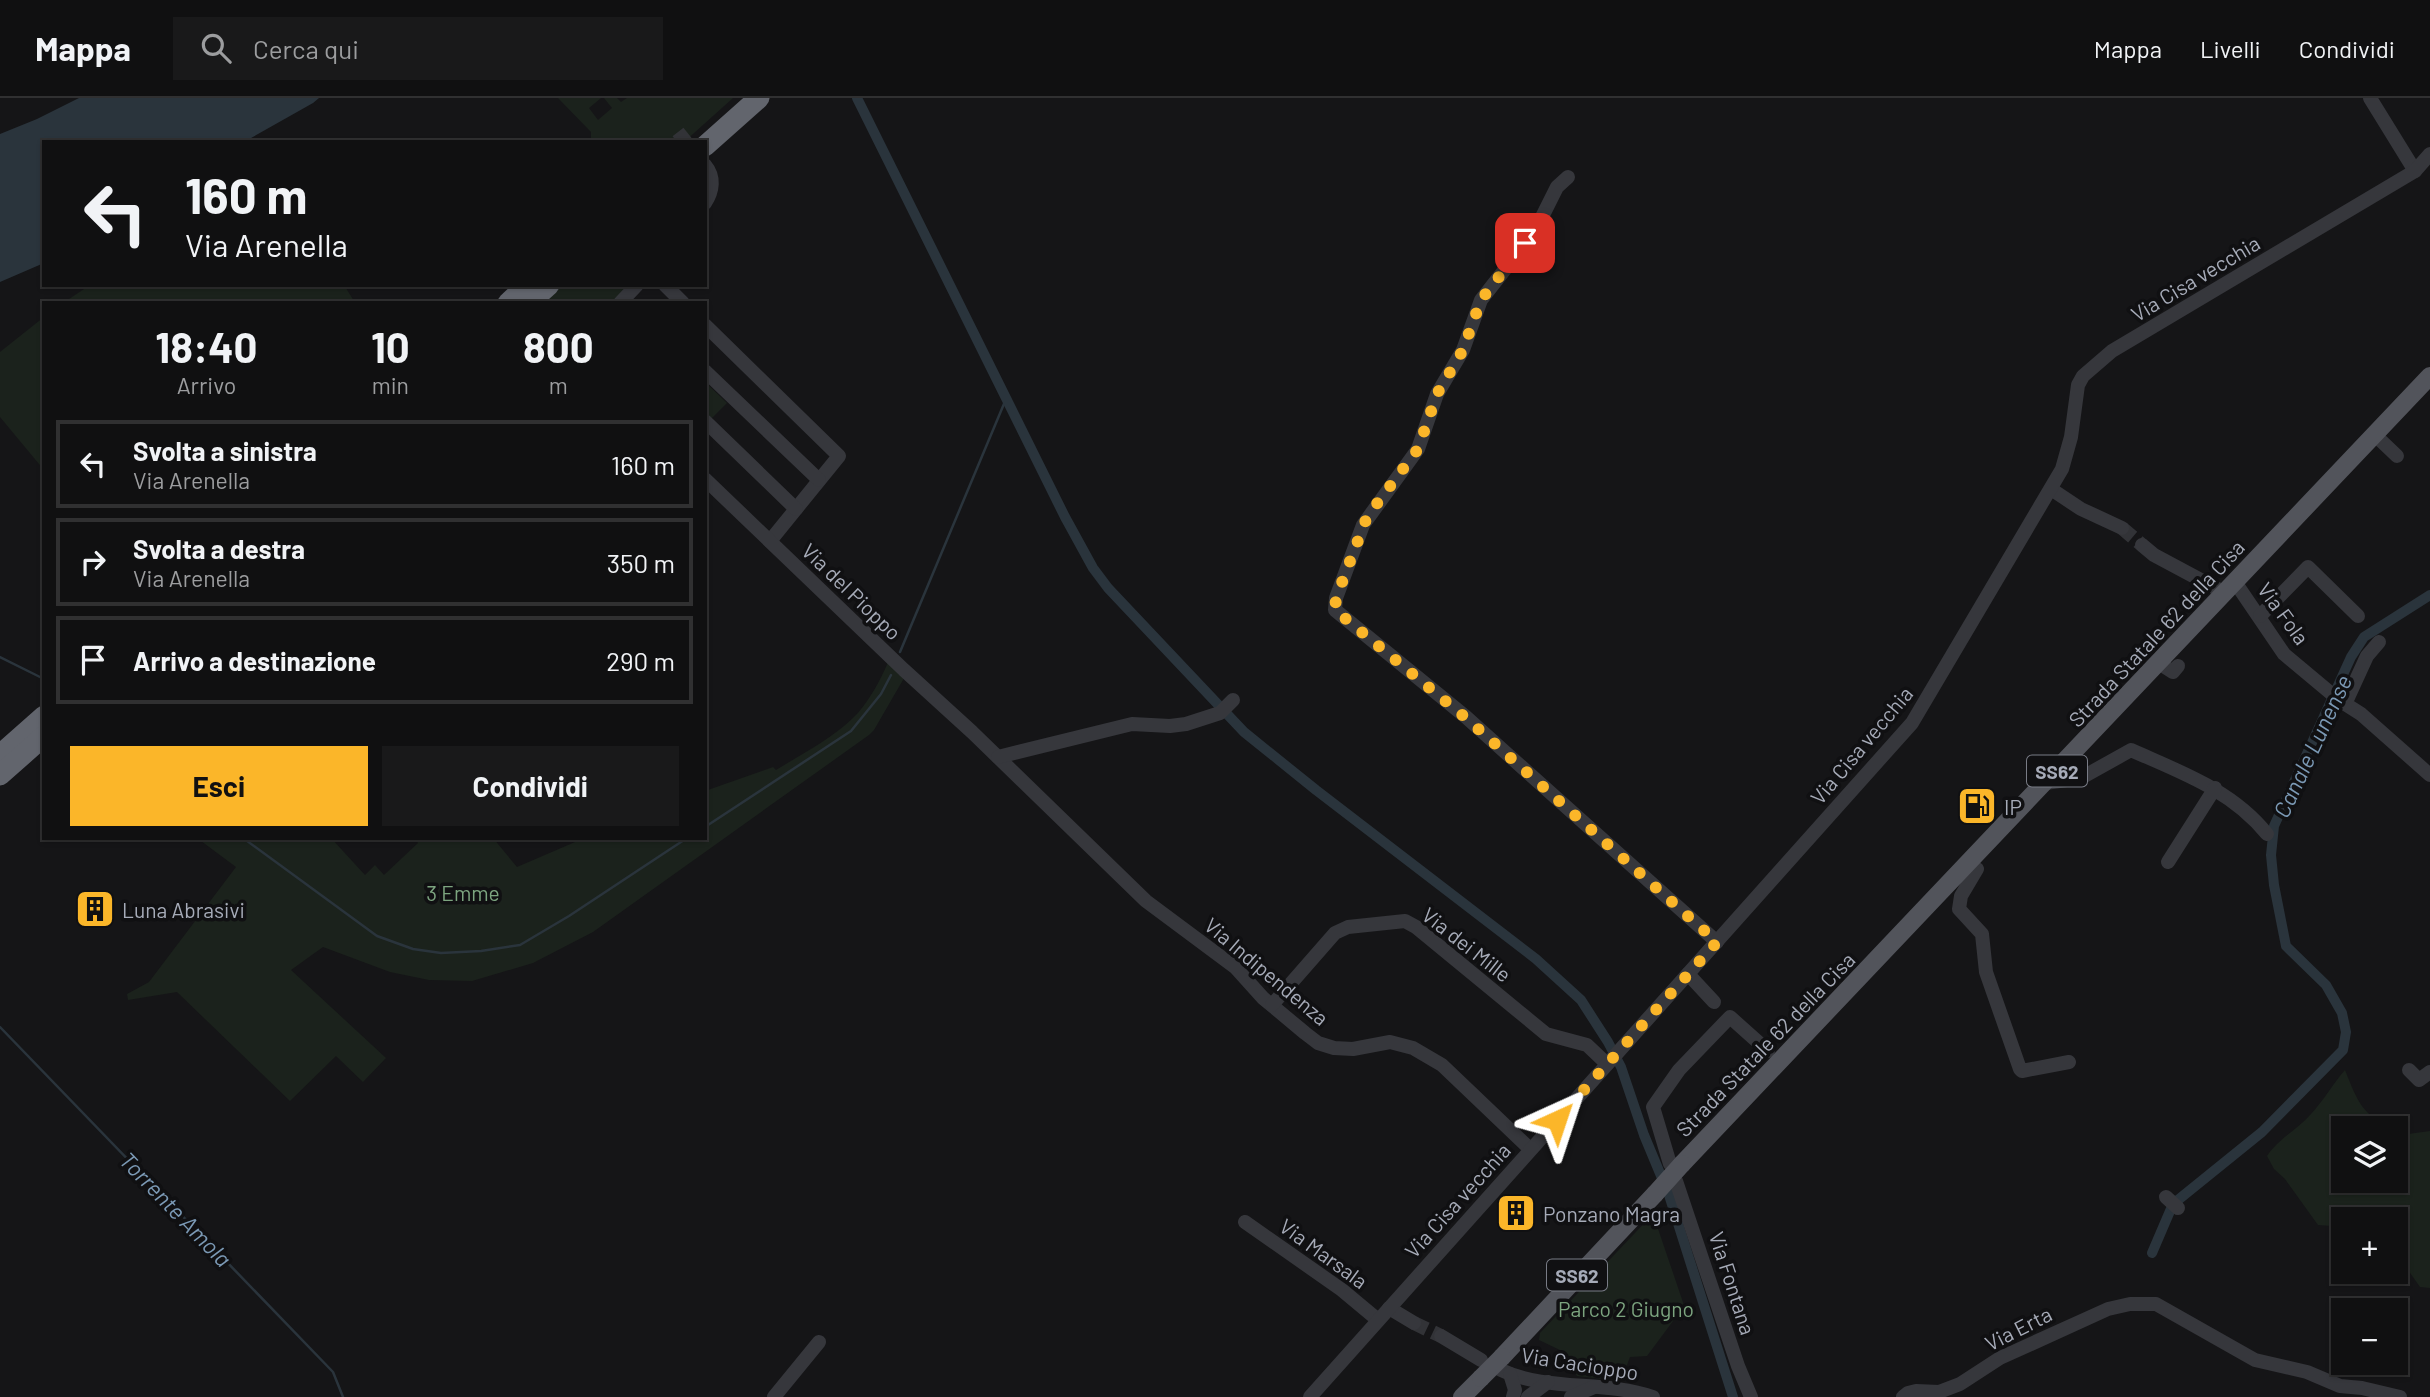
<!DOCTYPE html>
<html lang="it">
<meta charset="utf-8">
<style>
:root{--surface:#101011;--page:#19191a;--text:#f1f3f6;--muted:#9c9d9f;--line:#303031;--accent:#fbb629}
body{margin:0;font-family:Barlow,sans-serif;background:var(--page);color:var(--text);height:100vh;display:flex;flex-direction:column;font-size:26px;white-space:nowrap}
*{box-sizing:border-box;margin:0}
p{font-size:23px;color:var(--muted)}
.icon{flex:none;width:38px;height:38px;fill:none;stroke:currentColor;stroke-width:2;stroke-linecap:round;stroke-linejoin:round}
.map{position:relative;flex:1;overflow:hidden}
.details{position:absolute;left:42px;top:203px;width:665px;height:539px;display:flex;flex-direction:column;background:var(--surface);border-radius:0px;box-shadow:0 2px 5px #0004,0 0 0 2px var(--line)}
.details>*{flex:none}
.hud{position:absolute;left:42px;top:42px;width:665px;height:147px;border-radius:0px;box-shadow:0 2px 5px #0004,0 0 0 2px var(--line);background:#101011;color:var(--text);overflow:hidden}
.tools{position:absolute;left:2331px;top:1018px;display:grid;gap:14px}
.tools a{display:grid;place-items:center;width:77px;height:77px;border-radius:0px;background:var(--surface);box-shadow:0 2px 5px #0004,0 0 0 2px var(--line);font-size:35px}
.pin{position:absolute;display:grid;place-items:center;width:60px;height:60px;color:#fff;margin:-30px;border-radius:14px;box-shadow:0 4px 10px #0006}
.me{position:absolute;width:77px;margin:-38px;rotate:42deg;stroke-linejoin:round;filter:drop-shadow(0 0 5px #0008)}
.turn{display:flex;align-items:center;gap:24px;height:147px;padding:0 28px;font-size:32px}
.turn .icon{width:91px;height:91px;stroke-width:2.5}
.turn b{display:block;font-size:49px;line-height:60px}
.eta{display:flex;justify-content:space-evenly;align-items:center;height:119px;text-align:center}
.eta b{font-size:42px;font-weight:700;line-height:49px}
.action{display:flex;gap:14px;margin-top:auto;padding:14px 28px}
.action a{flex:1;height:80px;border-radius:0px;background:var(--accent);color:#111;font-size:28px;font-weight:700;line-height:80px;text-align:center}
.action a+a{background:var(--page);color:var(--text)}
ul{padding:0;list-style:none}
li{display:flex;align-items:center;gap:21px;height:88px;margin:0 14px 10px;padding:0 14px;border:4px solid var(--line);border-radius:0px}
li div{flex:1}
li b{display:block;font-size:26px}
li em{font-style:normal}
header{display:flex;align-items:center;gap:42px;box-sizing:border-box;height:98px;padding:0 35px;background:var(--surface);border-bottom:2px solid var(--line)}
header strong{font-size:33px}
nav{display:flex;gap:38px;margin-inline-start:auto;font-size:24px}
.search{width:490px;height:63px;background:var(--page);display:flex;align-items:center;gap:18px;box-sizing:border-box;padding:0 24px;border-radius:0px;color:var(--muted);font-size:26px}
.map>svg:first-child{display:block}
.green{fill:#1b221c}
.water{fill:#2a343c}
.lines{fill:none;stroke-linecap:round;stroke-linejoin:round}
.stream{stroke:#2a343c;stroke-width:2.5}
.canal{stroke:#2a343c;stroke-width:10}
.minor-tunnel{stroke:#323337;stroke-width:14;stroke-dasharray:14 7;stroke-linecap:butt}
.minor{stroke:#36373c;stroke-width:14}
.major{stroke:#52545b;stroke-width:18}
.highway{stroke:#62656d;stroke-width:21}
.major-bridge{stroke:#52545b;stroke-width:18}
.route{stroke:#fbb629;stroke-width:12;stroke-dasharray:0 21.6}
.labels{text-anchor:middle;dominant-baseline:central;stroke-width:7;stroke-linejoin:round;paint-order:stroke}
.shield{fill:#101012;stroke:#797c86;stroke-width:2}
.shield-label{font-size:19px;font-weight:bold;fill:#a6abb8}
.street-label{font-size:21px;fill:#a6abb8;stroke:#101012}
.poi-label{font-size:21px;fill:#a6abb8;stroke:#101012;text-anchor:start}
.park-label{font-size:21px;fill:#7ca47f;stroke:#101012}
.water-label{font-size:23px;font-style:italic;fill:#7b99b5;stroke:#101012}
</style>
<header>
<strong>Mappa</strong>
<div class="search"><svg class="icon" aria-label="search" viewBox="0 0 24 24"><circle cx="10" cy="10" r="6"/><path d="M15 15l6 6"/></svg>Cerca qui</div>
<nav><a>Mappa</a><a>Livelli</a><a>Condividi</a></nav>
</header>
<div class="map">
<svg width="2430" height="1299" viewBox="0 0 2430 1299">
<rect width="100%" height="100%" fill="#151517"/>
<g class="green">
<polygon points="558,0 601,0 589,10 598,22 612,10 604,0 617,0 621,4 627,0 733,0 684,44 591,44 591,34"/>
<polygon points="90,187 344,187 354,203 351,205 63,205"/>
<polygon points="555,187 637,187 620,205 535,205"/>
<polygon points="44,219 44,372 0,319 0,254"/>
<polygon points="705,284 727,305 710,322 714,326 705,335"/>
<path d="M890,559L907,575L874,632L869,637L593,834L533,865L472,883L429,882L390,874L323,849L291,872L386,960L363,984L336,958L290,1003L177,894L128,902L127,896L149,884L236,769L197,740H331L365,777L375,767L384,777L418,745L415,740H493L517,769L582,741L584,744L592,740H705V693L773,669L776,672C802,656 831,641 853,620C868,606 883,578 890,559Z"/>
<path d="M2345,972C2357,1002 2362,1018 2394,1031H2343V1083H2396V1032L2408,1036L2430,1033V1190L2420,1189L2396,1155V1122H2365L2357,1116L2343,1118L2332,1128L2318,1127L2285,1081L2274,1071L2267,1058C2279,1040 2297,1032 2311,1016C2324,1002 2332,987 2345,972Z"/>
<polygon points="1653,1116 1688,1219 1673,1223 1647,1258 1630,1259 1621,1283 1577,1278 1564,1254 1539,1242 1540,1235"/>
</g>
<polygon class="water" points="79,0 319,0 313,5 244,44 44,44 44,165 0,184 0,36 37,21"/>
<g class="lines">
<g class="stream">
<polyline points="900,554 1006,301"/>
<polyline points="0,559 44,581"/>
<polyline points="705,729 851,633 881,596 891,577"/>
<polyline points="243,740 377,838 413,851 441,855 481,853 520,847 569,818 687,740"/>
<polyline points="0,929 333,1274 343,1299"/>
</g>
<g class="canal">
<polyline points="857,0 1065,419 1093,470 1108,490 1244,634 1316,692 1536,861 1581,902 1608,944 1621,969 1644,1037 1669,1097 1733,1299"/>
<polyline points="2152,1155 2173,1106 2262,1034 2343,952 2346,934 2342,915 2326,887 2286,848 2274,787 2271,757 2274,728 2351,559 2364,539 2430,497"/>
</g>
<g class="minor-tunnel">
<polyline points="678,34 686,44"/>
<polyline points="2122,430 2142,447"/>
<polyline points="1414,1225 1441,1238"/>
</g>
<g class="minor">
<polyline points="2370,0 2415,73"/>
<path d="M705,67C715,79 713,93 705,105"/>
<polyline points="1568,79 1557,89 1535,133 1481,202 1463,252 1437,296 1418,351 1363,427 1336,500 1335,512 1466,619 1717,844"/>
<polyline points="665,187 683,205"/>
<polyline points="620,205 637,187"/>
<polyline points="705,227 839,358 770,443"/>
<polyline points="705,273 819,382"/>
<polyline points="705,323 796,411"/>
<polyline points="2375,337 2397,358"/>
<polyline points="705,381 904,572 972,634 1146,803 1236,870 1263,900 1305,935 1318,945 1334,950 1353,951 1390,944 1413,950 1442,967 1530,1051"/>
<polyline points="2051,391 2081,411 2122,430"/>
<polyline points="2142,447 2154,457 2225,495"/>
<polyline points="2235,484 2284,556 2339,602 2361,616 2430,677"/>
<polyline points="2260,518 2308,469 2358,518"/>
<polyline points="2159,565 2173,574 2178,568"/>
<polyline points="2345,606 2367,558 2379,544"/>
<polyline points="998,659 1132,626 1170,628 1186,626 1220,615 1233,602"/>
<path d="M2045,685L2081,680L2131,652C2180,674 2232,692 2267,736"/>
<polyline points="2168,764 2215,690"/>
<polyline points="1969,766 1977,771 1961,798 1959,811 1982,836 1986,874 2020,971 2022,973 2069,964"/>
<polyline points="1688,876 1714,904"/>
<polyline points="1272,907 1335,835 1348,829 1405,823 1416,829 1546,936 1587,947 1607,966"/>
<polyline points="2409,972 2419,982 2430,974"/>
<polyline points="1670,1066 1653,1009 1679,972 1730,919 1768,953"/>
<polyline points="1676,1083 1738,1268 1751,1299"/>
<polyline points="2166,1099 2178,1110"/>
<polyline points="1245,1124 1342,1192 1378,1222"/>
<polyline points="1389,1210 1414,1225"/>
<polyline points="1441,1238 1481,1262"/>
<path d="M1501,1272C1548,1294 1604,1282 1653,1299"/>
<polyline points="1510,1276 1515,1292 1513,1299"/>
<polyline points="774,1299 819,1244"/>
<polyline points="1310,1299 1912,625 2062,371 2071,339 2078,287 2083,278 2112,253 2415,73 2430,56"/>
<polyline points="1528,1299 1548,1284"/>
<polyline points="1571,1299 1594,1289"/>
<polyline points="1903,1299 1908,1295 1916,1293 1939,1294 1960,1286 2000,1260 2108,1211 2130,1206 2156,1206 2255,1262 2307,1274 2340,1288 2362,1290 2400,1299"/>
</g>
<g class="major">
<polyline points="1682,1066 2430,278"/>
<polyline points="1502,1259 1655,1096"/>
<polyline points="1462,1299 1481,1280"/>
</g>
<g class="highway">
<polyline points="705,48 759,0"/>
<polyline points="508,205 527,187"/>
<polyline points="529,205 549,187"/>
<polyline points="0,657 44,618"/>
<polyline points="0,677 44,638"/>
</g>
<g class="major-bridge">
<polyline points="1655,1096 1682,1066"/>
<polyline points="1481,1280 1502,1259"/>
</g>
</g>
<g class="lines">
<polyline class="route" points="1525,145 1481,202 1463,252 1437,296 1418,351 1367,419 1336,500 1335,512 1466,620 1717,844 1557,1022"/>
</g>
<defs>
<g id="fuel-square" transform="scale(2.0125)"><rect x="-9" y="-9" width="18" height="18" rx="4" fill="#fbb629" stroke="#101012"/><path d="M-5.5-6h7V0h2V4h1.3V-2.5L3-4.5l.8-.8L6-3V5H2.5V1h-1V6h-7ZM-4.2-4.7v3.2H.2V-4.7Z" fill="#111"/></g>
<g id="building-square" transform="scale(2.0125)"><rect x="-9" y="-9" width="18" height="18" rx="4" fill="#fbb629" stroke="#101012"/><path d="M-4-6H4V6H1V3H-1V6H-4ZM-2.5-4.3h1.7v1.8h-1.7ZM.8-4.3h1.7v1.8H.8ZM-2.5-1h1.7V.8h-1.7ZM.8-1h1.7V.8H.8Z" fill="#111"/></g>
</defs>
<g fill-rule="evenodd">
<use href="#fuel-square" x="1977" y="708"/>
<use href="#building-square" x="95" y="811"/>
<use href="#building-square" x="1516" y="1115"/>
</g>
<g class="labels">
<g class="shield">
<rect x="2027" y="657.5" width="60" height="31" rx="5"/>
<rect x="1547" y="1161.5" width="60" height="31" rx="5"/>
</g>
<g class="shield-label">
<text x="2057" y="673">SS62</text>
<text x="1577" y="1177">SS62</text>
</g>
<g class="street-label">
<text transform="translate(2195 180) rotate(-31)">Via Cisa vecchia</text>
<text transform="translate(852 493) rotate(44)">Via del Pioppo</text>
<text transform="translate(2284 515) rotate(54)">Via Fola</text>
<text transform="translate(2156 535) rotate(-47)">Strada Statale 62 della Cisa</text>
<text transform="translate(1861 647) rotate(-50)">Via Cisa vecchia</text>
<text transform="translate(1467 846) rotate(38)">Via dei Mille</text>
<text transform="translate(1267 873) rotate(40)">Via Indipendenza</text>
<text transform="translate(1765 946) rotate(-46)">Strada Statale 62 della Cisa</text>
<text transform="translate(1457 1102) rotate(-48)">Via Cisa vecchia</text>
<text transform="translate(1324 1155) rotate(36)">Via Marsala</text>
<text transform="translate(1733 1185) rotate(72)">Via Fontana</text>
<text transform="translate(2018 1230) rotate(-27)">Via Erta</text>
<text transform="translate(1580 1265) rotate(9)">Via Cacioppo</text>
</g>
<g class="poi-label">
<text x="2004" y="708">IP</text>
<text x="122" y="811">Luna Abrasivi</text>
<text x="1543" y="1115">Ponzano Magra</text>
</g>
<g class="park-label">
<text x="463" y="794">3 Emme</text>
<text x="1626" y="1210">Parco 2 Giugno</text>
</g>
<g class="water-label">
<text transform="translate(2312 648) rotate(-65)">Canale Lunense</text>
<text transform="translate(176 1111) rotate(46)">Torrente Amola</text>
</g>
</g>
</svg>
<div class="tools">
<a><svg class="icon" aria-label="layers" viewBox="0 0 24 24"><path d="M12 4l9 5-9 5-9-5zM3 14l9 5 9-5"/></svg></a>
<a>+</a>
<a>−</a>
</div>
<div class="pin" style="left:1525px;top:145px;background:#d93025"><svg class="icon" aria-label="arrive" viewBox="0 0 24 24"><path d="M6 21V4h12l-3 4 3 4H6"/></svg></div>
<svg class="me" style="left:1557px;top:1022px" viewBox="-20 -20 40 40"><path d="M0-17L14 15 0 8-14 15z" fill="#fbb629" stroke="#fff" stroke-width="4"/></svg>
<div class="hud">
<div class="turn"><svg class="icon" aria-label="left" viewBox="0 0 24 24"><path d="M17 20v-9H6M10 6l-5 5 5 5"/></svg><div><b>160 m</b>Via Arenella</div></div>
</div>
<section class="details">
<div class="eta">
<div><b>18:40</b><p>Arrivo</p></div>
<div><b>10</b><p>min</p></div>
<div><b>800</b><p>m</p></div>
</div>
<ul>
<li><svg class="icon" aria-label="left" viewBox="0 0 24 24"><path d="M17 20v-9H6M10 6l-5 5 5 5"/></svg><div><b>Svolta a sinistra</b><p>Via Arenella</p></div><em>160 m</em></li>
<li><svg class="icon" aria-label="right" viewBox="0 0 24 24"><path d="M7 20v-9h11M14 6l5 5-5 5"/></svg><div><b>Svolta a destra</b><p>Via Arenella</p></div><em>350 m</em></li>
<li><svg class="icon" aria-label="arrive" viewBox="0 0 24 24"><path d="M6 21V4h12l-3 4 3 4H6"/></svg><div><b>Arrivo a destinazione</b></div><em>290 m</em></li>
</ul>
<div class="action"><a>Esci</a><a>Condividi</a></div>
</section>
</div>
